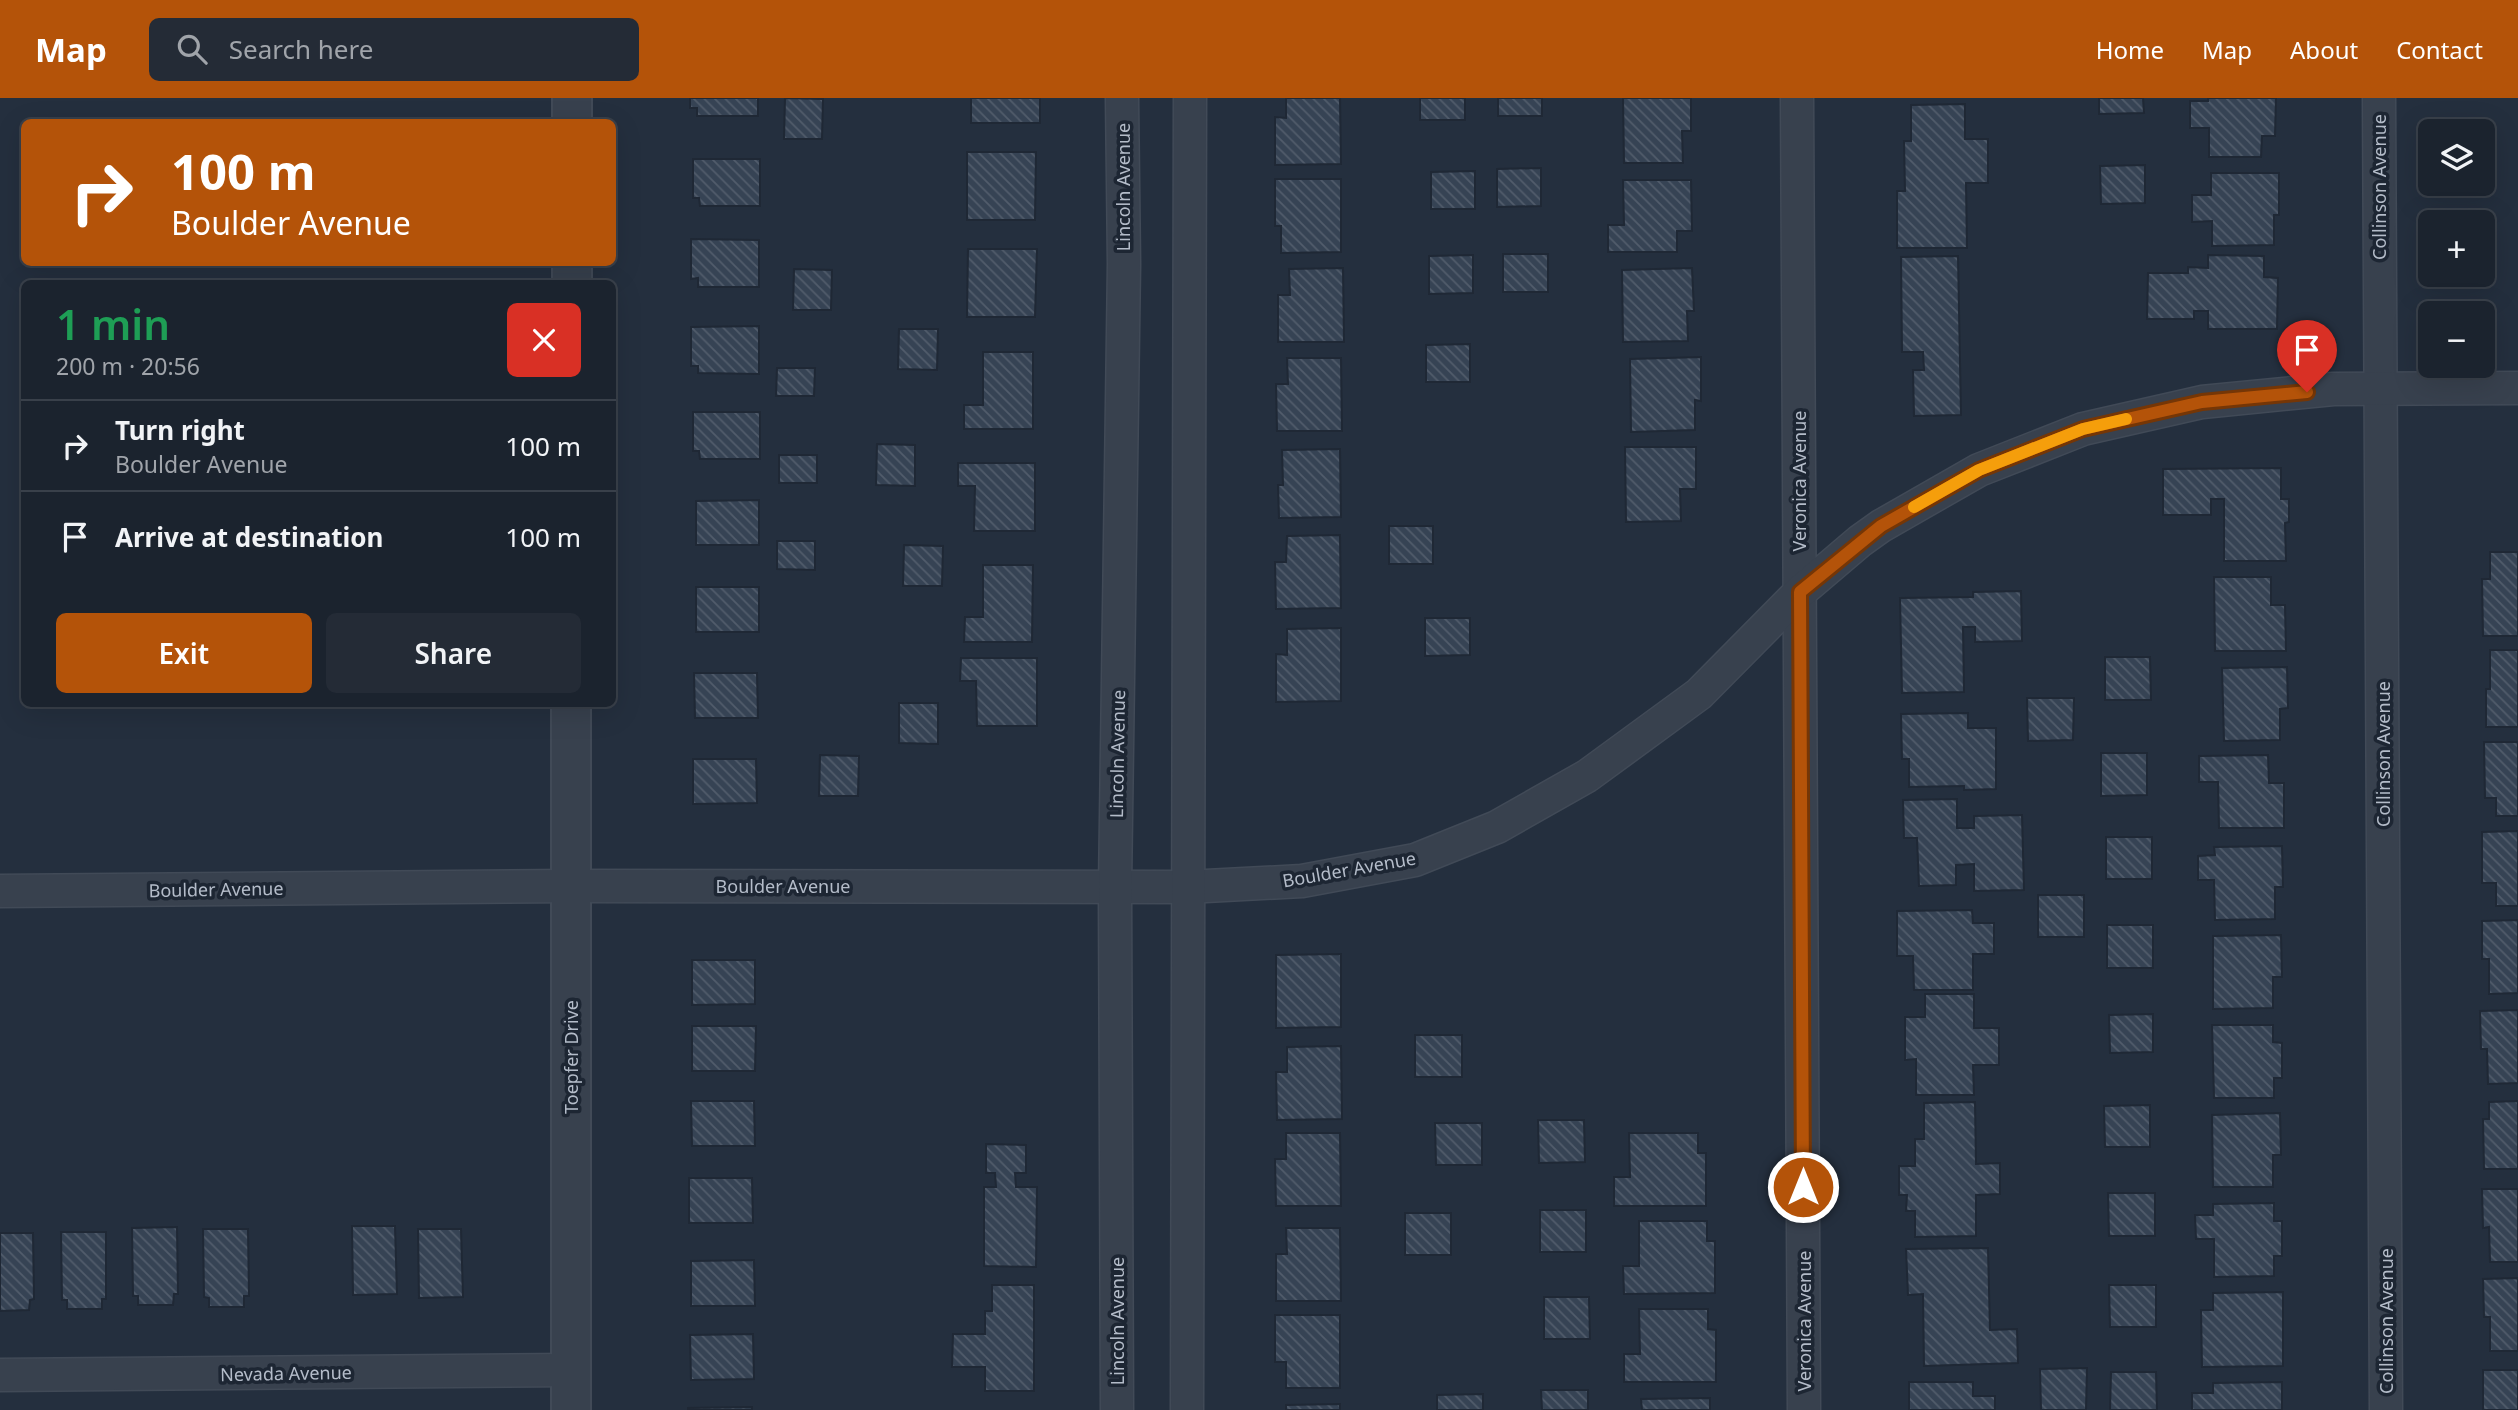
<!DOCTYPE html>
<meta charset="utf-8">
<style>
:root{--surface:#1b232e;--page:#242b36;--text:#f1f3f6;--muted:#a0a4aa;--line:#39404a;--accent:#b45309}
body{margin:0;font-family:"Noto Sans",sans-serif;background:var(--page);color:var(--text);height:100vh;display:flex;flex-direction:column;font-size:26px;white-space:nowrap}
*{box-sizing:border-box;margin:0}
p{font-size:23px;color:var(--muted)}
.icon{flex:none;width:38px;height:38px;fill:none;stroke:currentColor;stroke-width:2;stroke-linecap:round;stroke-linejoin:round}
.map{position:relative;flex:1;overflow:hidden}
.details{position:absolute;left:21px;top:182px;width:595px;height:427px;display:flex;flex-direction:column;background:var(--surface);border-radius:10px;box-shadow:0 7px 28px #0002,0 0 0 2px var(--line)}
.details>*{flex:none}
.hud{position:absolute;left:21px;top:21px;width:595px;height:147px;border-radius:10px;box-shadow:0 7px 28px #0002,0 0 0 2px var(--line);background:#b45309;color:#fff;overflow:hidden}
.fabs{position:absolute;left:2418px;top:21px;display:grid;gap:14px}
.fabs a{display:grid;place-items:center;width:77px;height:77px;border-radius:10px;background:var(--surface);box-shadow:0 7px 28px #0002,0 0 0 2px var(--line);font-size:35px}
.pin{position:absolute;display:grid;place-items:center;width:60px;height:60px;color:#fff;margin:-72px -30px;border-radius:50% 50% 50% 0;rotate:-45deg;box-shadow:0 0 7px #0007}
.pin .icon{rotate:45deg}
.me{position:absolute;width:77px;margin:-38px;rotate:0deg;stroke-linejoin:round;filter:drop-shadow(0 0 5px #0008)}
.turn{display:flex;align-items:center;gap:24px;height:147px;padding:0 35px;font-size:32px}
.turn .icon{width:91px;height:91px;stroke-width:2.5}
.turn b{display:block;font-size:49px;line-height:60px}
.round{display:grid;place-items:center;flex:none;width:74px;height:74px;border-radius:10px;background:var(--page)}
.head{display:flex;align-items:center;justify-content:space-between;height:119px;padding:0 35px}
h1{font-size:42px;font-weight:600;line-height:52px;color:#1e9e55}
.action{display:flex;gap:14px;margin-top:auto;padding:14px 35px}
.action a{flex:1;height:80px;border-radius:10px;background:var(--accent);color:#fff;font-size:28px;font-weight:600;line-height:80px;text-align:center}
.action a+a{background:var(--page);color:var(--text)}
ul{padding:0;list-style:none}
li{display:flex;align-items:center;gap:21px;height:91px;padding:0 35px;border-top:2px solid var(--line)}
li div{flex:1}
li b{display:block;font-size:26px}
li em{font-style:normal}
header{display:flex;align-items:center;gap:42px;box-sizing:border-box;height:98px;padding:0 35px;background:var(--accent);color:#fff}
header strong{font-size:33px}
nav{display:flex;gap:38px;margin-inline-start:auto;font-size:24px}
.search{width:490px;height:63px;background:var(--page);display:flex;align-items:center;gap:18px;box-sizing:border-box;padding:0 24px;border-radius:10px;color:var(--muted);font-size:26px}
.map>svg:first-child{display:block}
.building{fill:url(#building-back-hatch);stroke:#1f2835;stroke-width:2}
.lines{fill:none;stroke-linecap:round;stroke-linejoin:round}
.minor-casing{stroke:#414a57;stroke-width:35}
.tertiary-casing{stroke:#414a57;stroke-width:42}
.minor{stroke:#38414e;stroke-width:32}
.tertiary{stroke:#38414e;stroke-width:38}
.route-casing{stroke:#753606;stroke-width:18}
.route{stroke:#b45309;stroke-width:12}
.slow{stroke:#f59e0b;stroke-width:12}
.labels{text-anchor:middle;dominant-baseline:central;stroke-width:7;stroke-linejoin:round;paint-order:stroke}
.street-label{font-size:18px;fill:#b4bcc9;stroke:#1d2633}
</style>
<header>
<strong>Map</strong>
<div class="search"><svg class="icon" aria-label="search" viewBox="0 0 24 24"><circle cx="10" cy="10" r="6"/><path d="M15 15l6 6"/></svg>Search here</div>
<nav><a>Home</a><a>Map</a><a>About</a><a>Contact</a></nav>
</header>
<div class="map">
<svg width="2518" height="1312" viewBox="0 0 2518 1312">
<defs>
<pattern id="building-back-hatch" width="6" height="6" patternUnits="userSpaceOnUse" patternTransform="scale(1.75)"><rect width="6" height="6" fill="#364354"/><path d="M-1 5l2 2M0 0l6 6M5-1l2 2" fill="none" stroke="#515c6b"/></pattern>
</defs>
<rect width="100%" height="100%" fill="#242f3e"/>
<g class="building">
<polygon points="690,0 758,0 758,18 697,18 697,10 690,10"/>
<polygon points="785,0 823,1 822,41 784,41"/>
<rect x="971" y="0" width="69" height="25"/>
<polygon points="1286,0 1340,0 1341,66 1275,67 1275,19 1286,20"/>
<rect x="1420" y="0" width="45" height="22"/>
<rect x="1498" y="0" width="44" height="18"/>
<polygon points="1623,0 1691,0 1691,33 1682,33 1683,65 1624,65"/>
<polygon points="2099,0 2143,0 2144,15 2099,16"/>
<polygon points="2208,0 2276,0 2275,38 2262,38 2261,59 2209,59 2209,30 2190,30 2190,3 2208,3"/>
<polygon points="1965,6 1965,41 1988,41 1988,85 1966,85 1967,150 1897,150 1897,93 1905,93 1904,43 1911,43 1911,7"/>
<polygon points="967,54 1036,54 1035,122 967,122"/>
<polygon points="693,61 760,61 760,108 700,108 699,100 693,100"/>
<polygon points="2145,67 2145,105 2101,106 2100,68"/>
<polygon points="1541,70 1541,108 1497,109 1497,71"/>
<polygon points="1475,73 1475,111 1431,111 1431,74"/>
<polygon points="2211,75 2279,75 2279,117 2274,117 2274,147 2212,148 2212,123 2192,124 2192,97 2211,97"/>
<polygon points="1275,81 1341,81 1341,154 1281,155 1281,128 1275,128"/>
<polygon points="1623,82 1691,82 1692,133 1677,133 1677,154 1608,154 1608,127 1624,127"/>
<polygon points="691,141 759,142 759,189 698,189 698,180 691,181"/>
<polygon points="968,151 1037,151 1035,219 967,219"/>
<rect x="1503" y="156" width="45" height="38"/>
<polygon points="1473,157 1473,195 1429,196 1429,158"/>
<polygon points="2208,157 2264,158 2264,179 2278,180 2277,231 2208,231 2208,213 2194,213 2194,221 2147,221 2148,175 2188,175 2188,169 2208,170"/>
<polygon points="1958,158 1961,317 1914,318 1913,272 1924,272 1923,254 1902,254 1901,159"/>
<polygon points="1343,170 1344,244 1278,244 1278,197 1290,197 1289,171"/>
<polygon points="1692,170 1694,213 1687,213 1688,243 1623,244 1622,172"/>
<polygon points="794,171 832,172 831,212 793,212"/>
<polygon points="759,228 759,276 698,275 698,268 691,268 691,229"/>
<polygon points="899,231 938,231 937,272 898,271"/>
<polygon points="1470,246 1470,284 1426,284 1426,247"/>
<polygon points="983,254 1033,254 1033,331 964,331 964,307 983,307"/>
<polygon points="1701,259 1701,303 1695,302 1695,332 1631,334 1630,261"/>
<polygon points="1287,260 1341,260 1342,333 1277,333 1276,286 1288,286"/>
<polygon points="777,270 815,270 814,298 776,298"/>
<polygon points="693,314 760,314 760,361 700,361 699,353 693,353"/>
<polygon points="877,346 915,347 915,388 876,387"/>
<polygon points="1625,349 1696,349 1696,391 1680,391 1681,423 1626,424"/>
<polygon points="1340,351 1341,419 1279,420 1278,387 1283,387 1282,352"/>
<rect x="779" y="357" width="38" height="28"/>
<polygon points="958,365 1035,365 1035,433 974,433 975,388 958,388"/>
<polygon points="2281,370 2281,401 2289,401 2289,424 2285,425 2286,463 2224,463 2224,401 2211,401 2211,417 2163,417 2163,371"/>
<polygon points="759,402 759,447 696,447 696,403"/>
<rect x="1389" y="428" width="44" height="38"/>
<polygon points="1340,437 1341,510 1276,511 1275,464 1286,464 1287,438"/>
<polygon points="777,443 815,443 815,472 777,471"/>
<polygon points="904,447 943,448 942,488 903,488"/>
<polygon points="2490,454 2518,454 2518,538 2483,538 2482,481 2490,481"/>
<polygon points="983,467 1033,467 1032,544 964,544 965,519 983,519"/>
<polygon points="2214,479 2271,479 2271,507 2285,507 2286,553 2215,553"/>
<rect x="696" y="489" width="63" height="45"/>
<polygon points="2021,493 2022,543 1975,544 1975,529 1963,529 1964,594 1902,595 1900,500 1973,499 1973,494"/>
<polygon points="1425,520 1470,520 1470,557 1425,558"/>
<polygon points="1341,530 1341,603 1276,604 1276,556 1287,557 1287,531"/>
<polygon points="2490,552 2518,552 2518,629 2486,629 2486,591 2490,591"/>
<polygon points="2105,559 2150,559 2151,602 2105,602"/>
<polygon points="961,560 1037,560 1037,628 977,628 976,583 960,583"/>
<polygon points="2287,569 2288,610 2280,611 2280,642 2224,643 2222,570"/>
<polygon points="694,575 757,575 758,620 695,620"/>
<polygon points="2027,600 2074,600 2073,642 2028,643"/>
<polygon points="899,605 938,605 938,646 899,645"/>
<polygon points="1968,615 1968,630 1996,630 1996,691 1964,692 1964,688 1909,689 1909,661 1902,661 1901,616"/>
<polygon points="2484,644 2518,644 2518,718 2496,718 2496,700 2485,700"/>
<polygon points="2101,655 2147,655 2147,697 2101,698"/>
<polygon points="820,657 859,658 858,698 819,698"/>
<polygon points="2268,657 2269,685 2284,685 2284,730 2219,730 2218,684 2199,684 2199,658"/>
<polygon points="693,661 756,661 757,705 693,706"/>
<polygon points="1957,701 1957,730 1974,730 1974,718 2022,717 2024,792 1974,793 1974,766 1956,767 1956,787 1919,788 1917,740 1904,740 1903,702"/>
<polygon points="2518,733 2518,808 2496,808 2496,785 2482,785 2482,734"/>
<rect x="2106" y="739" width="46" height="42"/>
<polygon points="2282,748 2283,789 2275,789 2275,821 2215,822 2214,782 2198,782 2198,758 2215,757 2214,749"/>
<rect x="2038" y="797" width="46" height="42"/>
<polygon points="1972,812 1973,825 1994,825 1994,856 1973,856 1973,892 1914,892 1913,858 1897,858 1897,813"/>
<polygon points="2518,822 2518,895 2489,896 2489,861 2482,861 2482,823"/>
<rect x="2107" y="827" width="46" height="43"/>
<polygon points="2281,837 2282,879 2273,879 2273,910 2213,911 2213,838"/>
<polygon points="1341,856 1341,929 1276,930 1276,857"/>
<polygon points="692,862 755,862 755,906 692,907"/>
<polygon points="1925,896 1974,896 1974,930 1999,930 1999,967 1973,967 1974,997 1916,997 1916,961 1905,962 1905,919 1925,919"/>
<polygon points="2518,912 2518,985 2488,986 2487,951 2481,951 2480,913"/>
<polygon points="2153,916 2153,954 2110,955 2109,917"/>
<polygon points="2212,927 2273,927 2273,944 2282,945 2282,980 2274,980 2274,1000 2214,1000"/>
<polygon points="692,928 756,928 755,973 692,973"/>
<rect x="1415" y="937" width="47" height="42"/>
<polygon points="1341,948 1342,1021 1277,1022 1276,974 1287,974 1287,949"/>
<polygon points="691,1003 754,1003 755,1048 692,1048"/>
<polygon points="2518,1003 2518,1071 2484,1071 2483,1021 2489,1021 2489,1004"/>
<polygon points="1975,1004 1976,1066 2000,1065 2000,1096 1976,1097 1976,1138 1915,1139 1915,1113 1906,1113 1907,1097 1899,1097 1899,1068 1915,1068 1915,1041 1924,1041 1924,1005"/>
<polygon points="2150,1007 2150,1049 2105,1049 2104,1008"/>
<polygon points="2280,1015 2281,1057 2273,1057 2273,1089 2213,1089 2212,1017"/>
<polygon points="1538,1022 1584,1022 1585,1064 1539,1065"/>
<polygon points="1435,1025 1482,1025 1482,1067 1436,1067"/>
<polygon points="1286,1035 1340,1035 1341,1108 1276,1108 1275,1061 1286,1061"/>
<polygon points="1629,1035 1698,1035 1698,1055 1706,1055 1706,1108 1614,1108 1614,1079 1630,1079"/>
<polygon points="986,1046 1026,1047 1026,1075 1015,1075 1016,1089 1037,1089 1036,1169 984,1168 984,1089 996,1089 995,1075 986,1075"/>
<polygon points="689,1080 752,1080 753,1125 689,1125"/>
<polygon points="2482,1091 2518,1091 2518,1164 2490,1164 2489,1129 2483,1130"/>
<polygon points="2108,1095 2155,1095 2155,1138 2109,1138"/>
<polygon points="2274,1105 2274,1123 2282,1123 2282,1158 2274,1158 2274,1178 2214,1179 2214,1141 2196,1141 2195,1117 2213,1117 2213,1106"/>
<rect x="1540" y="1112" width="46" height="42"/>
<rect x="1405" y="1115" width="46" height="42"/>
<polygon points="1639,1123 1707,1123 1707,1143 1715,1143 1715,1195 1624,1196 1623,1168 1639,1168"/>
<polygon points="352,1128 395,1128 397,1196 353,1197"/>
<polygon points="177,1129 178,1196 174,1196 173,1207 138,1207 138,1198 133,1198 132,1130"/>
<polygon points="1286,1130 1340,1130 1341,1203 1276,1203 1276,1156 1287,1156"/>
<polygon points="203,1131 248,1131 249,1198 244,1198 244,1209 209,1209 209,1200 204,1199"/>
<polygon points="418,1131 461,1131 463,1199 419,1200"/>
<polygon points="61,1134 106,1134 106,1201 102,1201 102,1211 67,1211 67,1202 62,1202"/>
<polygon points="0,1135 33,1135 34,1201 30,1202 29,1212 0,1213"/>
<polygon points="1988,1150 1990,1232 2017,1231 2018,1265 1924,1268 1923,1196 1908,1197 1906,1151"/>
<polygon points="754,1162 755,1208 691,1208 691,1163"/>
<polygon points="2518,1180 2518,1253 2490,1253 2490,1219 2484,1219 2483,1181"/>
<polygon points="992,1187 1034,1187 1034,1293 985,1293 985,1269 952,1269 953,1236 985,1236 985,1213 992,1213"/>
<polygon points="2109,1187 2156,1187 2156,1229 2110,1229"/>
<polygon points="2283,1194 2283,1268 2202,1269 2201,1212 2213,1212 2213,1195"/>
<polygon points="1544,1199 1589,1199 1590,1241 1544,1241"/>
<polygon points="1639,1211 1708,1211 1708,1231 1716,1232 1716,1284 1624,1284 1624,1256 1640,1256"/>
<polygon points="1275,1217 1340,1217 1340,1290 1286,1290 1286,1264 1275,1264"/>
<polygon points="753,1236 754,1281 691,1282 690,1237"/>
<polygon points="2087,1270 2086,1312 2041,1312 2040,1271"/>
<rect x="2483" y="1272" width="35" height="40"/>
<polygon points="2111,1274 2156,1274 2157,1312 2110,1312"/>
<polygon points="1909,1284 1973,1284 1973,1298 1995,1298 1995,1312 1909,1312"/>
<polygon points="2282,1284 2282,1312 2192,1312 2192,1295 2213,1295 2213,1285"/>
<polygon points="1541,1292 1588,1292 1588,1312 1542,1312"/>
<polygon points="1483,1296 1483,1312 1437,1312 1437,1297"/>
<polygon points="1710,1300 1710,1312 1642,1312 1641,1301"/>
<polygon points="1340,1306 1340,1312 1286,1312 1286,1307"/>
<polygon points="752,1309 752,1312 688,1312 688,1310"/>
</g>
<g class="lines">
<g class="minor-casing">
<g id="minor">
<polyline points="1797,0 1804,1312"/>
<polyline points="2379,0 2386,1312"/>
<polyline points="0,793 571,788 1187,789 1302,783 1415,762 1497,729 1587,678 1699,596 1800,494 1860,443 1881,428 1979,372 2083,331 2202,304 2333,291 2518,290"/>
<polyline points="0,1277 571,1272"/>
<polyline points="1117,1312 1115,789 1124,166 1122,0"/>
<polyline points="1187,1312 1190,0"/>
</g>
</g>
<g class="tertiary-casing">
<g id="tertiary">
<polyline points="572,24 572,0"/>
<polyline points="572,186 572,164"/>
<polyline points="571,1312 571,606"/>
</g>
</g>
<use href="#minor" class="minor"/>
<use href="#tertiary" class="tertiary"/>
</g>
<g class="lines">
<g class="route-casing">
<polyline id="route" points="1803,1089 1800,494 1881,428 1979,372 2083,331 2202,304 2307,294"/>
</g>
<use href="#route" class="route"/>
<polyline class="slow" points="1914,409 1979,372 2083,331 2126,321"/>
</g>
<g class="labels">
<g class="street-label">
<text transform="translate(1123 89) rotate(-90)">Lincoln Avenue</text>
<text transform="translate(2379 89) rotate(-90)">Collinson Avenue</text>
<text transform="translate(1799 383) rotate(-90)">Veronica Avenue</text>
<text transform="translate(1117 656) rotate(-89)">Lincoln Avenue</text>
<text transform="translate(2383 656) rotate(-90)">Collinson Avenue</text>
<text transform="translate(1349 771) rotate(-10)">Boulder Avenue</text>
<text x="783" y="788">Boulder Avenue</text>
<text transform="translate(216 791) rotate(-1)">Boulder Avenue</text>
<text transform="translate(571 959) rotate(-90)">Toepfer Drive</text>
<text transform="translate(1117 1223) rotate(-90)">Lincoln Avenue</text>
<text transform="translate(1804 1223) rotate(-90)">Veronica Avenue</text>
<text transform="translate(2386 1223) rotate(-90)">Collinson Avenue</text>
<text transform="translate(286 1275) rotate(-1)">Nevada Avenue</text>
</g>
</g>
</svg>
<div class="fabs">
<a><svg class="icon" aria-label="layers" viewBox="0 0 24 24"><path d="M12 4l9 5-9 5-9-5zM3 14l9 5 9-5"/></svg></a>
<a>+</a>
<a>−</a>
</div>
<div class="pin" style="left:2307px;top:294px;background:#d93025"><svg class="icon" aria-label="arrive" viewBox="0 0 24 24"><path d="M6 21V4h12l-3 4 3 4H6"/></svg></div>
<svg class="me" style="left:1803px;top:1089px" viewBox="-20 -20 40 40"><circle r="17" fill="#b45309" stroke="#fff" stroke-width="3"/><path d="M0-11L8 9 0 5-8 9z" fill="#fff"/></svg>
<div class="hud">
<div class="turn"><svg class="icon" aria-label="right" viewBox="0 0 24 24"><path d="M7 20v-9h11M14 6l5 5-5 5"/></svg><div><b>100 m</b>Boulder Avenue</div></div>
</div>
<section class="details">
<div class="head"><div><h1>1 min</h1><p>200 m · 20:56</p></div><a class="round" style="background:#d93025;color:#fff"><svg class="icon" aria-label="close" viewBox="0 0 24 24"><path d="M6 6l12 12M18 6L6 18"/></svg></a></div>
<ul>
<li><svg class="icon" aria-label="right" viewBox="0 0 24 24"><path d="M7 20v-9h11M14 6l5 5-5 5"/></svg><div><b>Turn right</b><p>Boulder Avenue</p></div><em>100 m</em></li>
<li><svg class="icon" aria-label="arrive" viewBox="0 0 24 24"><path d="M6 21V4h12l-3 4 3 4H6"/></svg><div><b>Arrive at destination</b></div><em>100 m</em></li>
</ul>
<div class="action"><a>Exit</a><a>Share</a></div>
</section>
</div>
